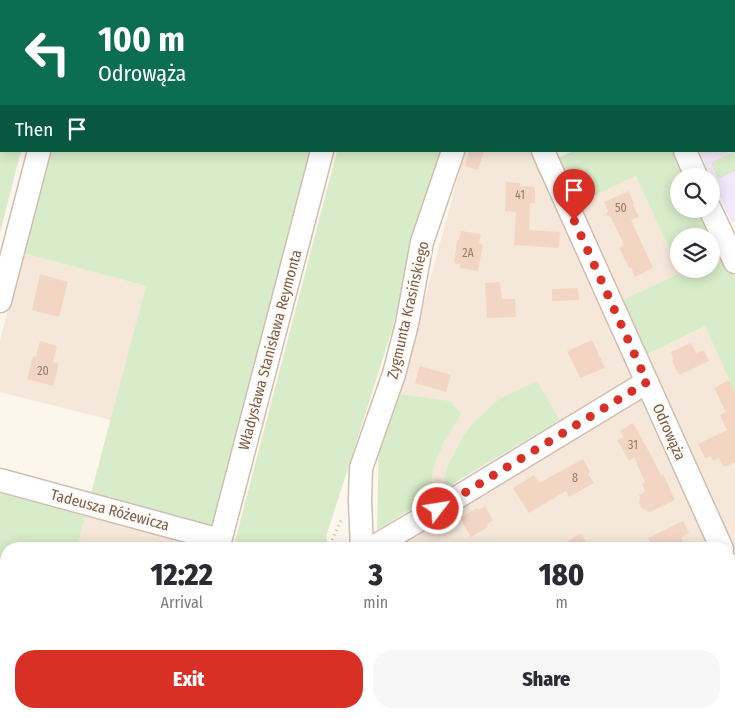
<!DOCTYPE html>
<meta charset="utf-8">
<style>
:root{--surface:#fff;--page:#f7f7f7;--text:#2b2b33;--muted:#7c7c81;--accent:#d93025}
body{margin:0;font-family:"Fira Sans Condensed",sans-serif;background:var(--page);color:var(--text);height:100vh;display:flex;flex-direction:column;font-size:19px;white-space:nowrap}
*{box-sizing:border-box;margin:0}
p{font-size:16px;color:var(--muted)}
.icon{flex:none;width:28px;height:28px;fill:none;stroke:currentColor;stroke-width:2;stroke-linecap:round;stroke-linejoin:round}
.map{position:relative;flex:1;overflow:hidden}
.sheet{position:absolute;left:0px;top:542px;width:735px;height:176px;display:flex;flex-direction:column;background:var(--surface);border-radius:20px 20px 0 0;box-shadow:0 2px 12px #0003}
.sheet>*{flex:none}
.hud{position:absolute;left:0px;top:0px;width:735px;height:152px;box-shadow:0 2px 12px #0003;background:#0b6e4f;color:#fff;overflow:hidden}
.controls{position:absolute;left:670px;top:168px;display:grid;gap:10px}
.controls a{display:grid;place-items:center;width:50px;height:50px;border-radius:50%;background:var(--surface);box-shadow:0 2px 12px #0003;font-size:25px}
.pin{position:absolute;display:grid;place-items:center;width:42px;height:42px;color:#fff;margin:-51px -21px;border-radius:50% 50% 50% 0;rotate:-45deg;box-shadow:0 0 5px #0007}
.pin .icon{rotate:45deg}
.me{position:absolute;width:55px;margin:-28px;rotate:59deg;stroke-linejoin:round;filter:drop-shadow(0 0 4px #0008)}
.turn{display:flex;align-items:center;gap:18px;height:105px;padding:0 15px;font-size:22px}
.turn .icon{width:65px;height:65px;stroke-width:2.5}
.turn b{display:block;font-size:35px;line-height:42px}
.then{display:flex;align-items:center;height:48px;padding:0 15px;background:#0003;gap:10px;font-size:19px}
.eta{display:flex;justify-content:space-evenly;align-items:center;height:85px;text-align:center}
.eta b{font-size:30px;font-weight:800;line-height:35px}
.primary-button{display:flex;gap:10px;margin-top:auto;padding:10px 15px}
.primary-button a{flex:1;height:58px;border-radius:20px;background:var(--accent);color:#fff;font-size:20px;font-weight:800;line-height:58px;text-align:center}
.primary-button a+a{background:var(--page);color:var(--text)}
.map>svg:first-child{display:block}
.residential{fill:#f5e8da}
.education{fill:#f3e8fa}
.green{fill:#d8ecc9;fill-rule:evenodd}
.building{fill:#f3d5c3}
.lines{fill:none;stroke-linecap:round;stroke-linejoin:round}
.minor-casing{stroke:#d1beb0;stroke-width:25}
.path{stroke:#d9b8a5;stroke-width:3;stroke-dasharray:1 4;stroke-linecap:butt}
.minor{stroke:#fff;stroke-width:22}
.route{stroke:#d93025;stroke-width:9;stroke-dasharray:0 16.2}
.labels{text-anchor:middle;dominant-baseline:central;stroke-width:4.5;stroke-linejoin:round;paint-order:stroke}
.number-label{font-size:12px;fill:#987a6a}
.street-label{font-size:15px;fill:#7a5c4d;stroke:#fffaf3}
</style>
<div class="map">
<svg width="735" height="718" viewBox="0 0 735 718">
<rect width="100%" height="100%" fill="#fdf6ec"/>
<g class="residential">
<polygon points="91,0 170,0 175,1 90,1"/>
<rect x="376" y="0" width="109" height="1"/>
<polygon points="629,0 735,0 735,78 734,75 734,1 629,1"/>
<polygon points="465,151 535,151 635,375 560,420 537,381 471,425 463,436 446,469 444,489 431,497 433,469 445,440 460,414 399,394"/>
<polygon points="636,176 680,273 621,301 577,204"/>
<polygon points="23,253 146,286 111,420 0,392 0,341"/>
<polygon points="705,326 735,393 735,551 646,355"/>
<polygon points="643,395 714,549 388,549"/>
<polygon points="85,516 212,547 212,549 77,549"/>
<polygon points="732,625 735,626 735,718 575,718 583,712 729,712 729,627"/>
<polygon points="372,712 422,713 425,718 370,718"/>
</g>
<polygon class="education" points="735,82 735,220 731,222 711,176 699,151 734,151 734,83"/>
<g class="green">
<polygon points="0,0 61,0 61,1 1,1 1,151 21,151 0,233"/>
<polygon points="170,0 355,0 355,1 175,1"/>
<polygon points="50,151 316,151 218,530 90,497 146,286 23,253"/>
<polygon points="337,151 444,151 416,237 393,327 326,537 329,549 233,549"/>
<path d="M573,151H678L689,176H679V209H704L735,277V393L705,326L646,355L621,301L680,273L636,176L577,204L556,159ZM679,236H711V269H679Z"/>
<polygon points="735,151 735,171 718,179 711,163"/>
<polygon points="537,381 560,420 444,489 446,469 463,436 471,425 499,399"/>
<polygon points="399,394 450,401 461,414 445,440 433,469 431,497 377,530 379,432"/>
<polygon points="0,493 85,516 77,549 6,549 6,712 170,713 169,718 0,718"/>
<polygon points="190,712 372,712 372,713 370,718 188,718"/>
<polygon points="459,713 534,713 525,718 462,718"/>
</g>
<g class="building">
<polygon points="469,151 484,151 478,170 465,166"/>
<polygon points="506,182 520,183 520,186 535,187 535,203 530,203 529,230 560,232 559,248 514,245 516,212 505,211"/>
<polygon points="629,191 634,203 633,205 639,217 631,220 653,268 635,277 631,267 629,268 619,248 624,245 611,217 606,215 608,211 604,202"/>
<polygon points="461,231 481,234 479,244 483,244 478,271 460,268 460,264 454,263 457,240 459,240"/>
<polygon points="40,274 68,282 59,317 32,310"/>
<polygon points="500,282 502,299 515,299 516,317 487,318 485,283"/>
<polygon points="578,288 579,300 552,301 552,289"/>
<polygon points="592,340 605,368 580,378 567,351"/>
<polygon points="40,341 57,346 53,362 59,363 53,386 27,379 33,356 36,357"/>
<polygon points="691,343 696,353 704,350 709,361 679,375 672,361 674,360 671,352"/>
<polygon points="420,366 451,375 446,392 415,383"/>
<polygon points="729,380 735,393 735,462 724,467 719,458 713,461 711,456 705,458 698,444 727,430 720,415 726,412 714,388"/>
<polygon points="633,423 653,459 661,475 663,474 675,500 650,512 641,508 639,503 640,498 639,495 645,492 642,484 645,482 634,457 629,461 617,440 624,437 620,431"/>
<polygon points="583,459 590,472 588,474 594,483 569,497 566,491 529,513 513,488 534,475 539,483"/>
<polygon points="485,506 493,520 487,524 488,527 471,537 460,518 477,508 479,510"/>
<polygon points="683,521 689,533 681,537 683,541 682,542 686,549 654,549 648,538"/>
<polygon points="581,533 590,549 555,549"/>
</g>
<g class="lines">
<g class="minor-casing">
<g id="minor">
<polyline points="617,0 617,1"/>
<polyline points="78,1 78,0"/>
<polyline points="361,1 361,0"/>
<polyline points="496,1 496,0"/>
<polyline points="543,151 722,549"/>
<polyline points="685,151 696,176"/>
<polyline points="710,209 735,262"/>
<polyline points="0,301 39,151"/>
<polyline points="0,480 220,540"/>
<polyline points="218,549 322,151"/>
<polyline points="362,549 360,500 361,468 394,374 407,324 422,242 453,151"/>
<polyline points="370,549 438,509 647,382"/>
<polyline points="729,564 735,577"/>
<polyline points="729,610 735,606"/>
<polyline points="442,712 445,718"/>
<polyline points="175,718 176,712"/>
<polyline points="553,718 562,712"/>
</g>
</g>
<g class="path">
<polyline points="328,549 341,520"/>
<polyline points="0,666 6,671"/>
<polyline points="232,718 236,712"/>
</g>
<use href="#minor" class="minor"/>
</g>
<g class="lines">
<polyline class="route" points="438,509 647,382 574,220"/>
</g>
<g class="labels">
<g class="number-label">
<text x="520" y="195">41</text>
<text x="621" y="208">50</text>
<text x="468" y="253">2A</text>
<text x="43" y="371">20</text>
<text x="633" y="445">31</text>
<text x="575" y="478">8</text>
</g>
<g class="street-label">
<text transform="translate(408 310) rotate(-77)">Zygmunta Krasińskiego</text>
<text transform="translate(270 350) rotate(-75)">Władysława Stanisława Reymonta</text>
<text transform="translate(669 432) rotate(66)">Odrowąża</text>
<text transform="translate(110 510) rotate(15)">Tadeusza Różewicza</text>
</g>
</g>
</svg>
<div class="controls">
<a><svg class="icon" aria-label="search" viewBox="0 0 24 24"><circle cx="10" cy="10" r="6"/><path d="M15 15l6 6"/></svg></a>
<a><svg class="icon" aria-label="layers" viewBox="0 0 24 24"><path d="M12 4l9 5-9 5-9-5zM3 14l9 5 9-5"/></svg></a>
</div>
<div class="pin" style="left:574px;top:220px;background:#d93025"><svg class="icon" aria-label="arrive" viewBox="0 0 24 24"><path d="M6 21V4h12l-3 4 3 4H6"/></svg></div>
<svg class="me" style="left:438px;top:509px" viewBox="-20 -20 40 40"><circle r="17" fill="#d93025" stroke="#fff" stroke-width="3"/><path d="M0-11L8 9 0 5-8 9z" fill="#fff"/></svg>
<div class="hud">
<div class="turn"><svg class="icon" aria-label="left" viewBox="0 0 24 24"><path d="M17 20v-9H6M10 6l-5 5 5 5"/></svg><div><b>100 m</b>Odrowąża</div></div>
<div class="then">Then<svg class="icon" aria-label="arrive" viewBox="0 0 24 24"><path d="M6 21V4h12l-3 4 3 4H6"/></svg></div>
</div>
<section class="sheet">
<div class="eta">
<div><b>12:22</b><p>Arrival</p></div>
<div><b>3</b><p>min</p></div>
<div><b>180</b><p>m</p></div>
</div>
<div class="primary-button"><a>Exit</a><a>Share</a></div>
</section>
</div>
